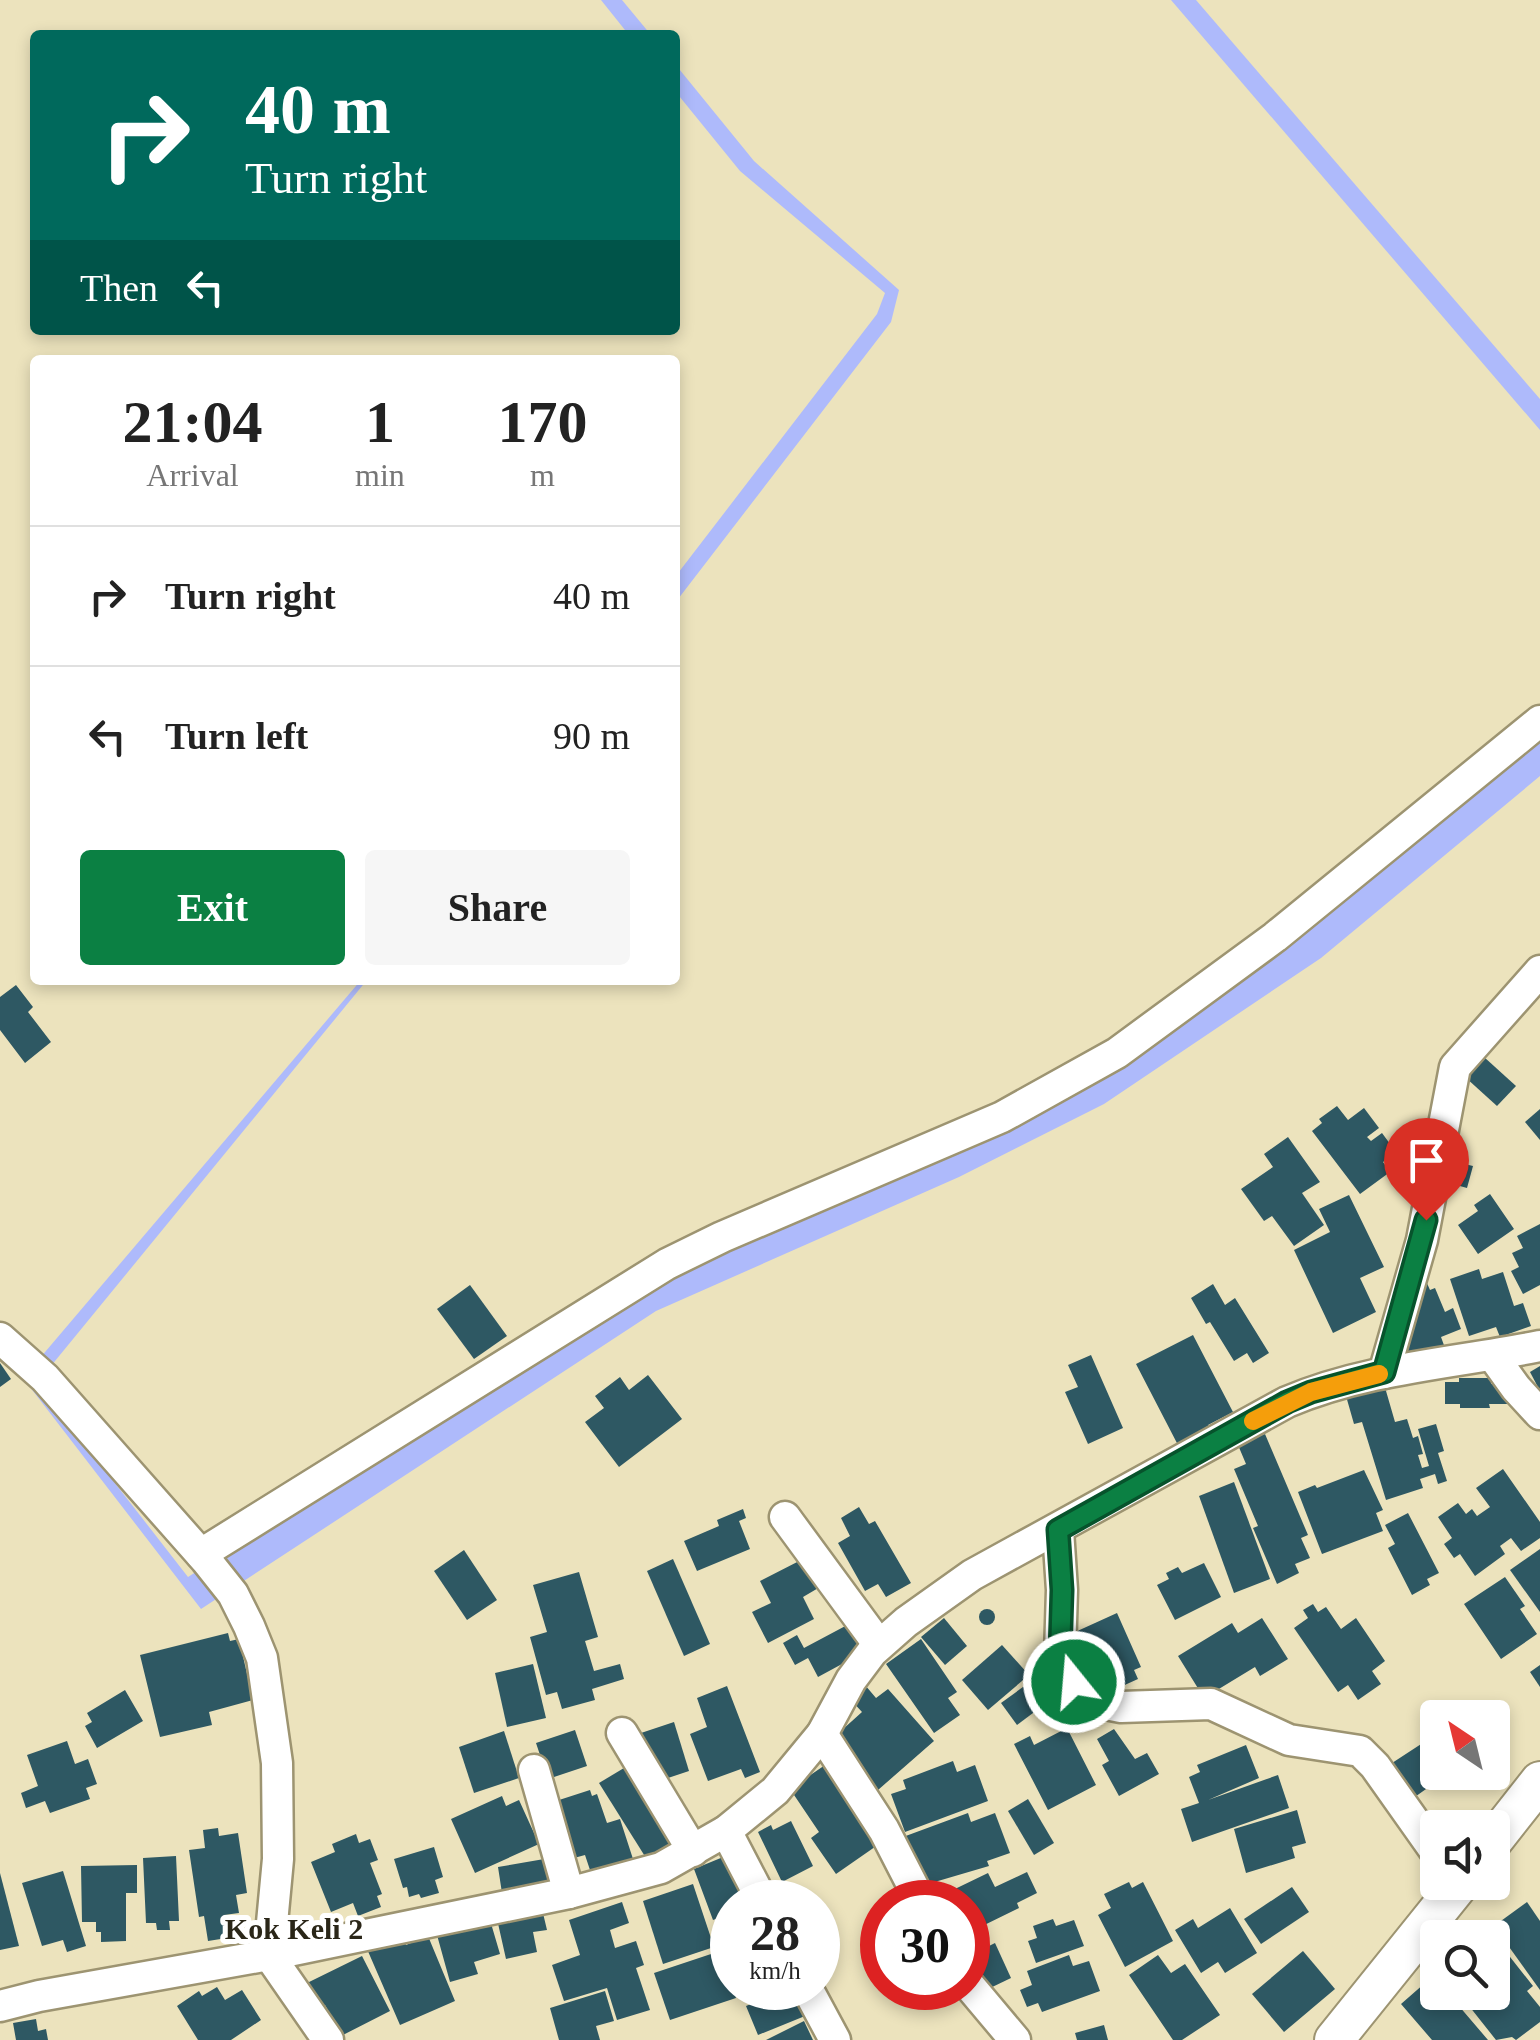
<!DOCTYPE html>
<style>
:root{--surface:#fff;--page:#f6f6f6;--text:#222;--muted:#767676;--line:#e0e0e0;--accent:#0b8043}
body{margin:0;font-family:"Times New Roman",serif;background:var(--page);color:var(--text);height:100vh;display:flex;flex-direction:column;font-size:38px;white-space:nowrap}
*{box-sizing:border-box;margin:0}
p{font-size:32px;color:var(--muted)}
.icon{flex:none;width:55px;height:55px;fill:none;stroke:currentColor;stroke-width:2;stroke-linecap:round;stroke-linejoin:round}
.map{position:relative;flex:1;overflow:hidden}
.sheet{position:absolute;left:30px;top:355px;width:650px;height:630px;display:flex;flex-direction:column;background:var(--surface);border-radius:10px;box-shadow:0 5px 15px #0003}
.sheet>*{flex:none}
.guide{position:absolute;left:30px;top:30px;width:650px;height:305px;border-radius:10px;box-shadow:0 5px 15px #0003;background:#00695c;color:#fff;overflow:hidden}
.needle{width:65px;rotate:325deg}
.controls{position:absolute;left:1420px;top:1700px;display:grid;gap:20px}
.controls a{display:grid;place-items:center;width:90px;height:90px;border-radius:10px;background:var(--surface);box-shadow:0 5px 15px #0003;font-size:50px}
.speed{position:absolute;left:710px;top:1880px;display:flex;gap:20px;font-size:50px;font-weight:700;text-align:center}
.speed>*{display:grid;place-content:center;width:130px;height:130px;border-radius:50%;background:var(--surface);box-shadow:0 5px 15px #0003;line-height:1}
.speed small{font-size:25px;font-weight:400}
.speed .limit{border:15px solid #d22;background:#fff;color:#111}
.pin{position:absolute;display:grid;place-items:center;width:85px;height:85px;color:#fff;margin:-102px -42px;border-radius:50% 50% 50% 0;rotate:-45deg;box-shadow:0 0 10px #0007}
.pin .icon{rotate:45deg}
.me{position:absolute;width:110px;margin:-55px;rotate:343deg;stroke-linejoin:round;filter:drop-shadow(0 0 8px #0008)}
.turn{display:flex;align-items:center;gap:35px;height:210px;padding:0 50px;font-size:45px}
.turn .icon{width:130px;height:130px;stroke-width:2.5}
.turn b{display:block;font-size:70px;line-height:85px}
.then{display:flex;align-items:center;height:95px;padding:0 50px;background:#0003;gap:20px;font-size:38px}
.eta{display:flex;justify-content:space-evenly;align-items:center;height:170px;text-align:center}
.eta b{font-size:60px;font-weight:600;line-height:70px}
.button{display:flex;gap:20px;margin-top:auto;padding:20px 50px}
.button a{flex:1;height:115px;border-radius:10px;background:var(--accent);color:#fff;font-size:40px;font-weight:600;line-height:115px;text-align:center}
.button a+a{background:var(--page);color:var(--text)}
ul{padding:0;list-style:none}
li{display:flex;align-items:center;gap:30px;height:140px;padding:0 50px;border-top:2px solid var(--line)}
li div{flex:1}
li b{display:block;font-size:38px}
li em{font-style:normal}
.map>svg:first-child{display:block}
.water{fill:#aebafb}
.building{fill:#2e5863}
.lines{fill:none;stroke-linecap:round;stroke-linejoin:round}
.minor-casing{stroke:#9d9471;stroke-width:35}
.tertiary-casing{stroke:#9d9471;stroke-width:42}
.minor{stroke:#fff;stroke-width:30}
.tertiary{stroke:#fff;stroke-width:38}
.route-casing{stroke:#07532c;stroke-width:25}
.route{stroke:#0b8043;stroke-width:18}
.slow{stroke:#f59e0b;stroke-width:18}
.labels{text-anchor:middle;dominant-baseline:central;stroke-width:10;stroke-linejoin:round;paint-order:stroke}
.neighbourhood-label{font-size:30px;font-weight:bold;fill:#2a2618;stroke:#fff}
</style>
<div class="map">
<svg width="1540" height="2040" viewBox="0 0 1540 2040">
<rect width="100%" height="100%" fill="#ece3bd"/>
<g class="water">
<polygon points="601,0 622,0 651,35 629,35"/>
<polygon points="1171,0 1196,0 1540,399 1540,430"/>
<polygon points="675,64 754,161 899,290 891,322 675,603 675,577 877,314 885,293 740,171 675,91"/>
<polygon points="1540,738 1540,776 1321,958 1104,1104 959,1177 656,1311 201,1609 23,1378 361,980 367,980 37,1383 188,1577 664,1271 1083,1088 1287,948"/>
</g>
<g class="building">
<polygon points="16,985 33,1007 28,1012 51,1042 25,1063 0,1030 0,997"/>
<polygon points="1484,1057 1516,1086 1497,1106 1465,1077"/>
<polygon points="1337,1106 1348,1120 1364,1108 1379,1128 1367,1137 1371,1141 1382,1133 1396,1152 1383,1162 1390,1172 1360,1194 1312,1131 1322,1123 1319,1119"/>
<polygon points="1540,1109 1540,1140 1525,1122"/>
<polygon points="1288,1137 1320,1182 1302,1193 1324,1225 1294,1246 1272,1216 1264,1221 1241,1189 1273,1167 1264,1154"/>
<polygon points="1447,1160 1473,1166 1467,1188 1442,1181"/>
<polygon points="1490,1194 1514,1229 1478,1254 1458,1225 1478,1211 1474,1205"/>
<polygon points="1349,1195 1384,1267 1360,1278 1376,1312 1333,1333 1294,1250 1330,1232 1319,1209"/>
<polygon points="1540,1224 1540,1285 1523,1294 1511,1271 1519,1267 1512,1253 1523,1248 1517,1236"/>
<polygon points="1479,1269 1482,1279 1503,1272 1514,1306 1523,1303 1531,1326 1500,1337 1496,1327 1469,1336 1450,1279"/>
<polygon points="1426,1281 1430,1290 1435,1288 1445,1312 1453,1308 1461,1329 1441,1337 1445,1348 1412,1362 1400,1335 1413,1286"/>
<polygon points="1213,1284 1225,1305 1235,1298 1269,1353 1253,1363 1247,1353 1234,1361 1210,1322 1206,1324 1191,1298"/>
<polygon points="470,1285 507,1336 474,1359 437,1309"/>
<polygon points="1193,1335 1233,1412 1208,1425 1211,1430 1179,1447 1136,1364"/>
<polygon points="1091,1355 1123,1428 1088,1444 1065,1392 1078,1387 1068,1365"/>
<polygon points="0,1363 11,1379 0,1387"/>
<polygon points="1540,1366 1540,1391 1530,1372"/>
<polygon points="648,1375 682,1419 619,1467 585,1422 604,1408 595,1396 620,1377 629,1390"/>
<polygon points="1459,1378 1491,1378 1491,1384 1509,1384 1509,1404 1489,1404 1490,1408 1460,1408 1460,1404 1445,1404 1445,1382 1459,1382"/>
<polygon points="1384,1384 1395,1422 1407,1419 1413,1438 1418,1436 1423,1454 1418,1455 1422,1468 1429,1466 1418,1429 1436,1424 1444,1451 1438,1453 1447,1481 1438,1484 1435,1474 1420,1479 1423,1488 1386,1500 1362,1422 1354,1424 1346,1396"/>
<polygon points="1265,1434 1308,1535 1301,1538 1310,1558 1295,1564 1299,1573 1277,1584 1253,1528 1258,1526 1234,1469 1246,1464 1238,1445"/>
<polygon points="1503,1469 1540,1522 1540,1538 1521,1551 1511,1538 1500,1546 1505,1554 1475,1576 1460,1554 1454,1558 1444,1544 1452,1538 1438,1517 1458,1503 1466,1514 1472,1509 1477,1516 1490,1507 1476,1488"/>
<polygon points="1364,1470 1383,1510 1376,1513 1383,1531 1322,1554 1298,1492 1315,1485 1317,1488"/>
<polygon points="1234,1482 1270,1579 1234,1593 1199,1496"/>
<polygon points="859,1507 869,1524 875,1521 911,1583 886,1597 878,1584 865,1591 838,1543 850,1536 841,1518"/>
<polygon points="743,1509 746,1518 739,1521 750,1549 697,1571 684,1541 719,1526 717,1520"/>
<polygon points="1408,1513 1439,1573 1427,1579 1430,1585 1412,1595 1388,1548 1395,1544 1385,1525"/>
<polygon points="1540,1549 1540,1612 1510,1570"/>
<polygon points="464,1550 497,1600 467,1620 434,1571"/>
<polygon points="805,1558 820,1587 803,1597 814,1619 768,1643 752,1612 771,1603 760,1581"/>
<polygon points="673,1559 710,1644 684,1656 647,1571"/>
<polygon points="1204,1563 1221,1597 1175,1620 1157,1585 1169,1579 1166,1573 1178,1567 1182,1573"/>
<polygon points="579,1572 598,1637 585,1641 594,1671 620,1664 624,1679 592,1689 595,1700 562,1709 557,1692 546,1695 530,1637 547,1632 533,1585"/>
<polygon points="1505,1577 1525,1606 1520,1609 1537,1634 1501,1659 1464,1604"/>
<polygon points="1313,1604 1318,1612 1326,1607 1341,1629 1356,1618 1385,1661 1372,1671 1381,1684 1358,1700 1348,1685 1338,1692 1294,1628 1308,1618 1303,1610"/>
<circle cx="987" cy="1617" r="8"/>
<polygon points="1117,1613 1141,1667 1134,1670 1138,1679 1098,1697 1083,1664 1074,1668 1064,1646 1077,1641 1073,1633"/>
<polygon points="944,1618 967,1646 945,1665 921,1637"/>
<polygon points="1262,1618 1288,1659 1260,1676 1255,1667 1204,1698 1178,1656 1232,1623 1238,1633"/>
<polygon points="851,1623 866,1651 818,1677 808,1658 795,1665 783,1643 797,1635 804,1648"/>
<polygon points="228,1633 230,1641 239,1639 253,1700 209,1712 212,1725 160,1737 140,1655"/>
<polygon points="921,1639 957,1692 948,1698 960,1715 934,1733 886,1664"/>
<polygon points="1002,1645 1029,1675 988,1710 962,1680"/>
<polygon points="533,1664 546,1718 507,1727 495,1673"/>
<polygon points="1540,1665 1540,1687 1530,1672"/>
<polygon points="1034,1679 1049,1701 1017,1725 1001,1703"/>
<polygon points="865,1685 876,1698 888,1689 934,1741 878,1790 832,1739 862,1712 850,1699"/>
<polygon points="727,1686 760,1772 745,1778 741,1769 708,1781 690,1734 707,1727 697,1698"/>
<polygon points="125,1690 143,1721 97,1748 85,1726 92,1722 87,1713"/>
<polygon points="674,1722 689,1771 659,1781 638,1734"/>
<polygon points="1067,1728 1096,1785 1048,1810 1014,1744 1030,1736 1034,1745"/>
<polygon points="1114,1729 1135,1759 1147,1753 1159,1774 1119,1796 1102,1765 1109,1761 1097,1739"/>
<polygon points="575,1730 587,1766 548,1779 536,1743"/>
<polygon points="504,1731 519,1778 474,1793 459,1747"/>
<polygon points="1438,1733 1438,1772 1450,1772 1412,1799 1389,1765"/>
<polygon points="67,1741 75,1764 88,1759 97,1784 86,1788 90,1799 50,1813 45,1801 26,1808 21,1793 38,1786 27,1755"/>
<polygon points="1246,1745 1259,1778 1208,1800 1278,1775 1289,1808 1192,1842 1181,1809 1199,1803 1189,1777 1200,1772 1197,1765"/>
<polygon points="953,1761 957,1772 975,1765 988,1801 905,1832 891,1794 906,1789 903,1780"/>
<polygon points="828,1763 882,1842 836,1874 811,1838 819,1832 790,1789"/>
<polygon points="624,1768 671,1843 646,1858 599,1783"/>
<polygon points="590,1790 592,1796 597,1794 607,1823 620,1819 633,1859 591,1873 585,1855 574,1858 556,1801"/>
<polygon points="502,1796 506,1806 519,1800 539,1844 475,1873 451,1819"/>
<polygon points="1028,1799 1054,1843 1034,1855 1008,1811"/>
<polygon points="1297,1810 1306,1843 1292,1847 1295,1858 1246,1873 1234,1829"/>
<polygon points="968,1813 971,1822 995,1813 1010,1853 987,1861 989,1866 921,1886 903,1837"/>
<polygon points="791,1821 813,1866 782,1882 758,1832 771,1825 773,1830"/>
<polygon points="218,1828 219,1836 238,1833 247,1893 236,1895 239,1913 224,1915 227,1938 208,1941 204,1916 199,1917 189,1850 205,1848 203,1830"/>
<polygon points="356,1834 359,1843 370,1839 378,1860 370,1863 382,1894 377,1896 381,1907 358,1916 353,1903 331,1912 311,1862 335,1852 332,1844"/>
<polygon points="434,1847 443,1877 435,1880 439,1893 421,1898 419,1894 409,1897 407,1887 403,1888 394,1859"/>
<polygon points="728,1855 746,1902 732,1902 732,1913 713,1920 694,1869"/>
<polygon points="176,1856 179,1921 169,1921 170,1930 157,1930 156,1923 146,1923 143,1858"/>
<polygon points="550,1858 555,1884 502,1893 498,1867"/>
<polygon points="137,1865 137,1893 126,1893 126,1941 101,1942 101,1932 96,1932 96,1922 82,1922 81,1866"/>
<polygon points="63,1871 86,1946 67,1952 63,1940 42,1946 22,1883"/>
<polygon points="1027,1872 1037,1893 1017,1903 1019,1908 968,1933 968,1902 928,1902 988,1873 995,1887"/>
<polygon points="0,1873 19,1946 0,1950"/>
<polygon points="1129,1882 1132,1888 1143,1882 1173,1941 1125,1967 1098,1915 1111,1908 1104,1894"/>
<polygon points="693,1884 714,1947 663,1964 643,1901"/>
<polygon points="1292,1887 1309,1912 1261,1944 1244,1919"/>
<polygon points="622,1902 629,1923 610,1930 615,1948 636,1941 644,1965 636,1968 650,2010 617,2020 607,1988 564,2001 552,1965 580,1955 569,1920"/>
<polygon points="1527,1902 1540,1921 1540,1990 1494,1926"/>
<polygon points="1230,1908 1257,1953 1225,1973 1218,1962 1201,1973 1175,1930 1193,1919 1198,1928"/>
<polygon points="542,1909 547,1930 533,1932 537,1952 506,1959 497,1919"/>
<polygon points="732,1917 732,1960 718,1923"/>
<polygon points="1053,1919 1056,1926 1074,1920 1084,1946 1036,1963 1028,1941 1037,1938 1033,1926"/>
<polygon points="490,1920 500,1954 474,1962 478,1974 450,1982 437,1935"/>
<polygon points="1472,1920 1485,1938 1449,1938"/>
<polygon points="401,1934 406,1945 428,1936 455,2001 400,2025 367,1949"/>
<polygon points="995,1943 1011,1978 986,1990 969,1956"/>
<polygon points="1503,1948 1533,1986 1527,1991 1540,2007 1540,2022 1516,2040 1512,2037 1496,2040 1458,1992 1492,1992 1492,1956"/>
<polygon points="720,1951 736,1998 670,2020 654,1973"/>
<polygon points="1303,1951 1335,1989 1284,2032 1252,1994"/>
<polygon points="1069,1955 1073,1966 1089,1961 1100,1991 1042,2012 1038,2003 1027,2007 1020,1990 1032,1985 1027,1971"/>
<polygon points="1158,1955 1171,1973 1185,1964 1220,2015 1182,2040 1173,2040 1129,1975"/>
<polygon points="362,1956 390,2011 341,2036 325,2005 318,2009 305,1984"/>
<polygon points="1433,1976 1438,1981 1438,1992 1447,1992 1488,2040 1432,2040 1401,2004"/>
<polygon points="217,1987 225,2000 242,1990 261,2020 231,2040 198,2040 177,2006 199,1991 202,1996"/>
<polygon points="741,1988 768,1988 750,2000"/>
<polygon points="786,1990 793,2006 800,2004 805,2016 758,2035 746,2006"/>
<polygon points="605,1991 614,2021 596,2026 600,2040 559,2040 550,2008"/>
<polygon points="36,2019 38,2031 46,2029 48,2040 16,2040 13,2023"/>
<polygon points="804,2021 813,2040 766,2040"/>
<polygon points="1104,2025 1108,2040 1077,2040 1075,2033"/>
</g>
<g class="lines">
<g class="minor-casing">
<g id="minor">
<polyline points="0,1338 45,1378 206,1560 233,1594 249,1626 262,1658 277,1763 278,1859 269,1955 328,2040"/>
<polyline points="1493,1356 1516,1388 1540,1414"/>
<polyline points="1384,1373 1422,1240 1455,1067 1540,971"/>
<polyline points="785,1517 879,1645"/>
<polyline points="1058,1530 1062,1590 1060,1654 1082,1693 1101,1703 1121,1707 1211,1704 1289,1740 1360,1751 1375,1766 1438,1855"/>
<polyline points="201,1554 667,1264 722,1237 1002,1117 1117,1053 1275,937 1540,721"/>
<polyline points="622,1733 693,1851"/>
<polyline points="822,1734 884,1830 921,1902"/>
<polyline points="534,1770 569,1893"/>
<polyline points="726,1831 763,1902"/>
<polyline points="968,1984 1015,2040"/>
<polyline points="807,1988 835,2040"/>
<path d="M0,2006L39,1996L269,1955L569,1893L661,1868L726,1831L775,1791L822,1734L851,1680L872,1652L906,1622L972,1575L1287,1402C1367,1368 1455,1363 1540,1346"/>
</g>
</g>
<g class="tertiary-casing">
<g id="tertiary">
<polyline points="1492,1842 1540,1781"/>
<polyline points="1334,2040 1461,1882"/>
</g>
</g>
<use href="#minor" class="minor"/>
<use href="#tertiary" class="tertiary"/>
</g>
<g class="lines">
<g class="route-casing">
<polyline id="route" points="1074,1682 1060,1654 1062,1590 1058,1530 1287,1402 1311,1392 1384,1372 1426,1220"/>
</g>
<use href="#route" class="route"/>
<polyline class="slow" points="1253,1421 1311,1392 1379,1374"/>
</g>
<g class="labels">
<g class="neighbourhood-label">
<text x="294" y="1928">Kok Keli 2</text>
</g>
</g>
</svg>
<div class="controls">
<a><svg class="needle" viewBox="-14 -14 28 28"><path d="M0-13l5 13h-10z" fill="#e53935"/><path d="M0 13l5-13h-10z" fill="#767676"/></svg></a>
<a><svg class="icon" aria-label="sound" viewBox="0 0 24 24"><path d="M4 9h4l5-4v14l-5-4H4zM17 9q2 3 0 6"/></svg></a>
<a><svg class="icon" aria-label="search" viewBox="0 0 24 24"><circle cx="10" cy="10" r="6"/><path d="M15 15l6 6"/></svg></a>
</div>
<div class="speed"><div>28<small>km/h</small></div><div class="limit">30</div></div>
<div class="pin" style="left:1426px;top:1220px;background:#d93025"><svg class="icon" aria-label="arrive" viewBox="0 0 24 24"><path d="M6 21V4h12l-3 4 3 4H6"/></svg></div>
<svg class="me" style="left:1074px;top:1682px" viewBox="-20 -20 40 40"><circle r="17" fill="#0b8043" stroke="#fff" stroke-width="3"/><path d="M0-11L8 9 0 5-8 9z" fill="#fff"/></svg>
<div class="guide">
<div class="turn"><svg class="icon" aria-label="right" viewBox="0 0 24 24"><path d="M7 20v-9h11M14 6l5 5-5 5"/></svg><div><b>40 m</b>Turn right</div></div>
<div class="then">Then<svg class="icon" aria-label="left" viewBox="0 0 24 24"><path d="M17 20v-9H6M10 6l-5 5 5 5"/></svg></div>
</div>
<section class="sheet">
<div class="eta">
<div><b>21:04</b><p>Arrival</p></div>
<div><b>1</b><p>min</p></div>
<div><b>170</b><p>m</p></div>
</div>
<ul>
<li><svg class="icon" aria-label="right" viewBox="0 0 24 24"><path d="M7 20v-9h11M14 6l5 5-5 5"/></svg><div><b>Turn right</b></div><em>40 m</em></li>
<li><svg class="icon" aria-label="left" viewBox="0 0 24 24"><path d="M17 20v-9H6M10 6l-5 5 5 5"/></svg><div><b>Turn left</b></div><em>90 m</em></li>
</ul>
<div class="button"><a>Exit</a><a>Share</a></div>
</section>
</div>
